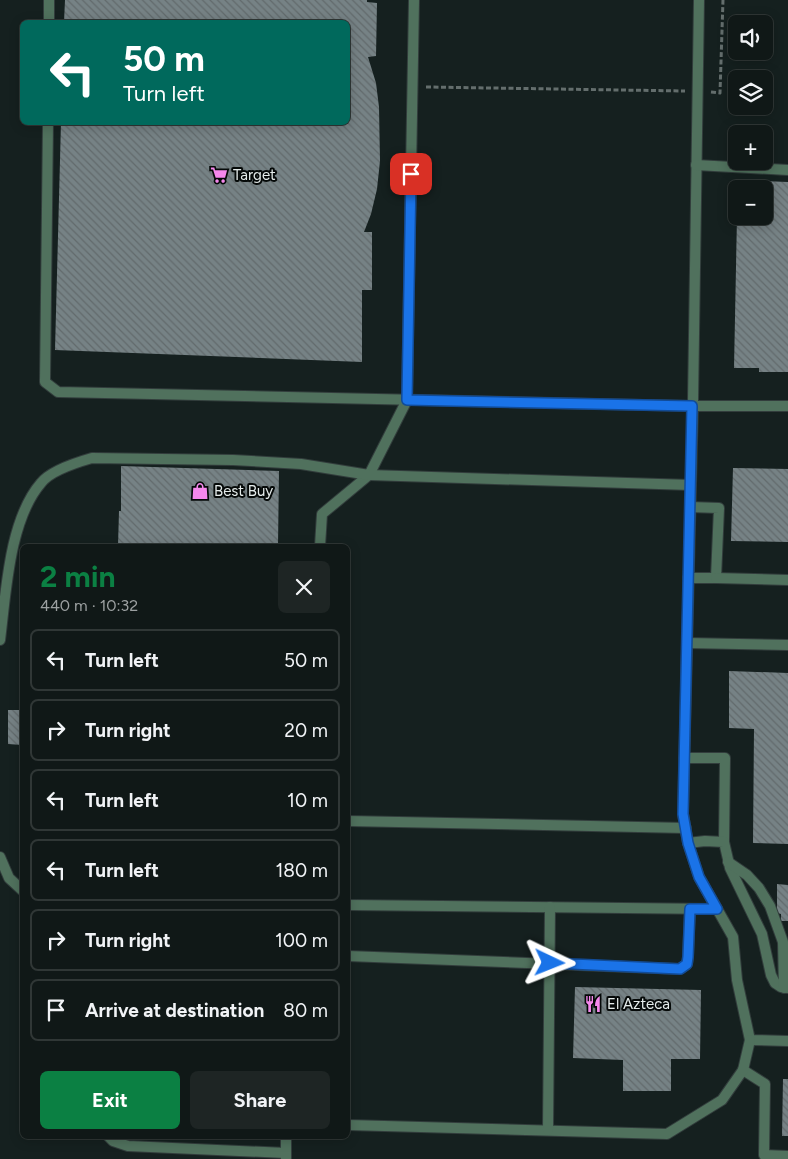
<!DOCTYPE html>
<meta charset="utf-8">
<style>
:root{--surface:#101817;--page:#1e2524;--text:#f1f3f6;--muted:#9ca0a1;--line:#303736;--accent:#0b8043}
body{margin:0;font-family:Figtree,sans-serif;background:var(--page);color:var(--text);height:100vh;display:flex;flex-direction:column;font-size:19px;white-space:nowrap}
*{box-sizing:border-box;margin:0}
p{font-size:16px;color:var(--muted)}
.icon{flex:none;width:28px;height:28px;fill:none;stroke:currentColor;stroke-width:2;stroke-linecap:round;stroke-linejoin:round}
.map{position:relative;flex:1;overflow:hidden}
.sheet{position:absolute;left:20px;top:544px;width:330px;height:595px;display:flex;flex-direction:column;background:var(--surface);border-radius:8px;box-shadow:0 2px 12px #0003,0 0 0 1px var(--line)}
.sheet>*{flex:none}
.banner{position:absolute;left:20px;top:20px;width:330px;height:105px;border-radius:8px;box-shadow:0 2px 12px #0003,0 0 0 1px var(--line);background:#00695c;color:#fff;overflow:hidden}
.buttons{position:absolute;left:728px;top:15px;display:grid;gap:10px}
.buttons a{display:grid;place-items:center;width:45px;height:45px;border-radius:8px;background:var(--surface);box-shadow:0 2px 12px #0003,0 0 0 1px var(--line);font-size:25px}
.pin{position:absolute;display:grid;place-items:center;width:42px;height:42px;color:#fff;margin:-21px;border-radius:10px;box-shadow:0 2px 8px #0006}
.me{position:absolute;width:55px;margin:-28px;rotate:92deg;stroke-linejoin:round;filter:drop-shadow(0 0 4px #0008)}
.turn{display:flex;align-items:center;gap:18px;height:105px;padding:0 20px;font-size:22px}
.turn .icon{width:65px;height:65px;stroke-width:2.5}
.turn b{display:block;font-size:35px;line-height:42px}
.round{display:grid;place-items:center;flex:none;width:52px;height:52px;border-radius:8px;background:var(--page)}
.headline{display:flex;align-items:center;justify-content:space-between;height:85px;padding:0 20px}
h1{font-size:30px;font-weight:700;line-height:38px;color:var(--accent)}
.primary-button{display:flex;gap:10px;margin-top:auto;padding:10px 20px}
.primary-button a{flex:1;height:58px;border-radius:8px;background:var(--accent);color:#fff;font-size:20px;font-weight:700;line-height:58px;text-align:center}
.primary-button a+a{background:var(--page);color:var(--text)}
ul{padding:0;list-style:none}
li{display:flex;align-items:center;gap:15px;height:62px;margin:0 10px 8px;padding:0 10px;border:2px solid var(--line);border-radius:8px}
li div{flex:1}
li b{display:block;font-size:19px}
li em{font-style:normal}
.map>svg:first-child{display:block}
.building{fill:url(#building-back-hatch)}
.lines{fill:none;stroke-linecap:round;stroke-linejoin:round}
.service-casing{stroke:#323d3c;stroke-width:12}
.path{stroke:#646e6d;stroke-width:3;stroke-dasharray:5 2.5;stroke-linecap:butt}
.service{stroke:#50715d;stroke-width:10}
.route-casing{stroke:#114b97;stroke-width:12}
.route{stroke:#1a73e8;stroke-width:9}
.labels{text-anchor:middle;dominant-baseline:central;stroke-width:4;stroke-linejoin:round;paint-order:stroke}
.poi-label{font-size:15px;fill:#e5eceb;stroke:#050908;text-anchor:start}
</style>
<div class="map">
<svg width="788" height="1159" viewBox="0 0 788 1159">
<defs>
<pattern id="building-back-hatch" width="6" height="6" patternUnits="userSpaceOnUse" patternTransform="scale(1.25)"><rect width="6" height="6" fill="#768285"/><path d="M-1 5l2 2M0 0l6 6M5-1l2 2" fill="none" stroke="#626a6c"/></pattern>
</defs>
<rect width="100%" height="100%" fill="#15201f"/>
<g class="building">
<polygon points="65,0 367,0 367,2 377,3 376,56 368,57 376,83 379,107 380,161 377,189 371,214 364,232 372,232 372,290 362,290 362,362 55,350 61,122 348,122 348,22 64,22"/>
<polygon points="763,181 788,182 788,372 759,372 759,368 734,368 737,216 764,216 764,189 737,189 738,184 763,184"/>
<polygon points="121,466 279,471 278,546 118,546 119,511 121,511"/>
<polygon points="733,468 788,469 788,542 731,541"/>
<polygon points="729,671 788,673 788,844 753,843 754,729 729,728"/>
<polygon points="8,710 22,710 22,745 8,744"/>
<polygon points="21,754 22,754 22,866 19,866"/>
<polygon points="777,884 788,885 788,921 781,921 781,914 777,913"/>
<polygon points="575,987 701,990 700,1059 671,1059 671,1091 623,1091 623,1060 573,1058"/>
<polygon points="783,1079 788,1079 788,1136 782,1136"/>
</g>
<g class="lines">
<g class="service-casing">
<g id="service">
<polyline points="699,0 693,402 683,814 688,843 699,877 733,937 737,980 750,1040 788,1041"/>
<polyline points="49,22 49,0"/>
<polyline points="48,122 45,382 58,392 692,406 788,406"/>
<polyline points="696,165 788,170"/>
<polyline points="320,546 322,514 369,475 407,400 414,0"/>
<polyline points="688,578 716,578 719,508 690,507"/>
<polyline points="716,578 788,580"/>
<path d="M0,640C6,593 9,520 41,483C50,471 78,462 92,458L233,460L301,464L369,475L691,485"/>
<polyline points="687,643 788,645"/>
<polyline points="684,758 725,758 724,842"/>
<polyline points="348,821 686,828"/>
<polyline points="688,843 705,841 724,842 730,868 762,934 771,975 775,983 781,987 788,988"/>
<polyline points="0,857 9,878 22,890"/>
<polyline points="728,862 747,875 759,888 770,906 783,942 784,988"/>
<polyline points="348,905 717,909"/>
<polyline points="348,956 680,969 687,964 688,957 690,909"/>
<polyline points="743,1070 765,1084 764,1155 788,1156"/>
<polyline points="348,1125 667,1134 722,1100 743,1070 750,1040"/>
<polyline points="548,1130 550,907"/>
<polyline points="108,1136 113,1141 128,1146 286,1153"/>
<polyline points="286,1158 286,1136"/>
</g>
</g>
<g class="path">
<polyline points="426,87 685,91"/>
<polyline points="711,92 720,93 723,0"/>
</g>
<use href="#service" class="service"/>
</g>
<g class="lines">
<g class="route-casing">
<polyline id="route" points="411,174 407,400 692,406 683,814 688,843 699,877 717,909 690,909 688,957 687,964 680,969 550,963"/>
</g>
<use href="#route" class="route"/>
</g>
<defs>
<g id="supermarket-bare" transform="scale(1.35)"><path d="M-6-5.5h2.5l.6 2H6L4.5 2H-2.5L-4.4-4H-6ZM-1.5 3.2a1.3 1.3 0 1 0 .1 0ZM3 3.2a1.3 1.3 0 1 0 .1 0Z" fill="#f688ed" stroke="#050908" stroke-width="2.5" paint-order="stroke"/></g>
<g id="shop-bare" transform="scale(1.35)"><path d="M-5-2.5h2.3a2.7 3.5 0 0 1 5.4 0H5L5.5 6h-11ZM-1.5-2.5h3a1.5 2.3 0 0 0-3 0Z" fill="#f688ed" stroke="#050908" stroke-width="2.5" paint-order="stroke"/></g>
<g id="restaurant-bare" transform="scale(1.35)"><path d="M-5-6h1v4h1v-4h1v4h1v-4h1v5L-1.5 .5V6h-2V.5L-5-1ZM5-6V6H3V1.5H1.5Q1.5-4 5-6Z" fill="#f688ed" stroke="#050908" stroke-width="2.5" paint-order="stroke"/></g>
</defs>
<g fill-rule="evenodd">
<use href="#supermarket-bare" x="219" y="175"/>
<use href="#shop-bare" x="200" y="491"/>
<use href="#restaurant-bare" x="593" y="1004"/>
</g>
<g class="labels">
<g class="poi-label">
<text x="233" y="175">Target</text>
<text x="214" y="491">Best Buy</text>
<text x="607" y="1004">El Azteca</text>
</g>
</g>
</svg>
<div class="buttons">
<a><svg class="icon" aria-label="sound" viewBox="0 0 24 24"><path d="M4 9h4l5-4v14l-5-4H4zM17 9q2 3 0 6"/></svg></a>
<a><svg class="icon" aria-label="layers" viewBox="0 0 24 24"><path d="M12 4l9 5-9 5-9-5zM3 14l9 5 9-5"/></svg></a>
<a>+</a>
<a>−</a>
</div>
<div class="pin" style="left:411px;top:174px;background:#d93025"><svg class="icon" aria-label="arrive" viewBox="0 0 24 24"><path d="M6 21V4h12l-3 4 3 4H6"/></svg></div>
<svg class="me" style="left:550px;top:963px" viewBox="-20 -20 40 40"><path d="M0-17L14 15 0 8-14 15z" fill="#1a73e8" stroke="#fff" stroke-width="4"/></svg>
<div class="banner">
<div class="turn"><svg class="icon" aria-label="left" viewBox="0 0 24 24"><path d="M17 20v-9H6M10 6l-5 5 5 5"/></svg><div><b>50 m</b>Turn left</div></div>
</div>
<section class="sheet">
<div class="headline"><div><h1>2 min</h1><p>440 m · 10:32</p></div><a class="round"><svg class="icon" aria-label="close" viewBox="0 0 24 24"><path d="M6 6l12 12M18 6L6 18"/></svg></a></div>
<ul>
<li><svg class="icon" aria-label="left" viewBox="0 0 24 24"><path d="M17 20v-9H6M10 6l-5 5 5 5"/></svg><div><b>Turn left</b></div><em>50 m</em></li>
<li><svg class="icon" aria-label="right" viewBox="0 0 24 24"><path d="M7 20v-9h11M14 6l5 5-5 5"/></svg><div><b>Turn right</b></div><em>20 m</em></li>
<li><svg class="icon" aria-label="left" viewBox="0 0 24 24"><path d="M17 20v-9H6M10 6l-5 5 5 5"/></svg><div><b>Turn left</b></div><em>10 m</em></li>
<li><svg class="icon" aria-label="left" viewBox="0 0 24 24"><path d="M17 20v-9H6M10 6l-5 5 5 5"/></svg><div><b>Turn left</b></div><em>180 m</em></li>
<li><svg class="icon" aria-label="right" viewBox="0 0 24 24"><path d="M7 20v-9h11M14 6l5 5-5 5"/></svg><div><b>Turn right</b></div><em>100 m</em></li>
<li><svg class="icon" aria-label="arrive" viewBox="0 0 24 24"><path d="M6 21V4h12l-3 4 3 4H6"/></svg><div><b>Arrive at destination</b></div><em>80 m</em></li>
</ul>
<div class="primary-button"><a>Exit</a><a>Share</a></div>
</section>
</div>
